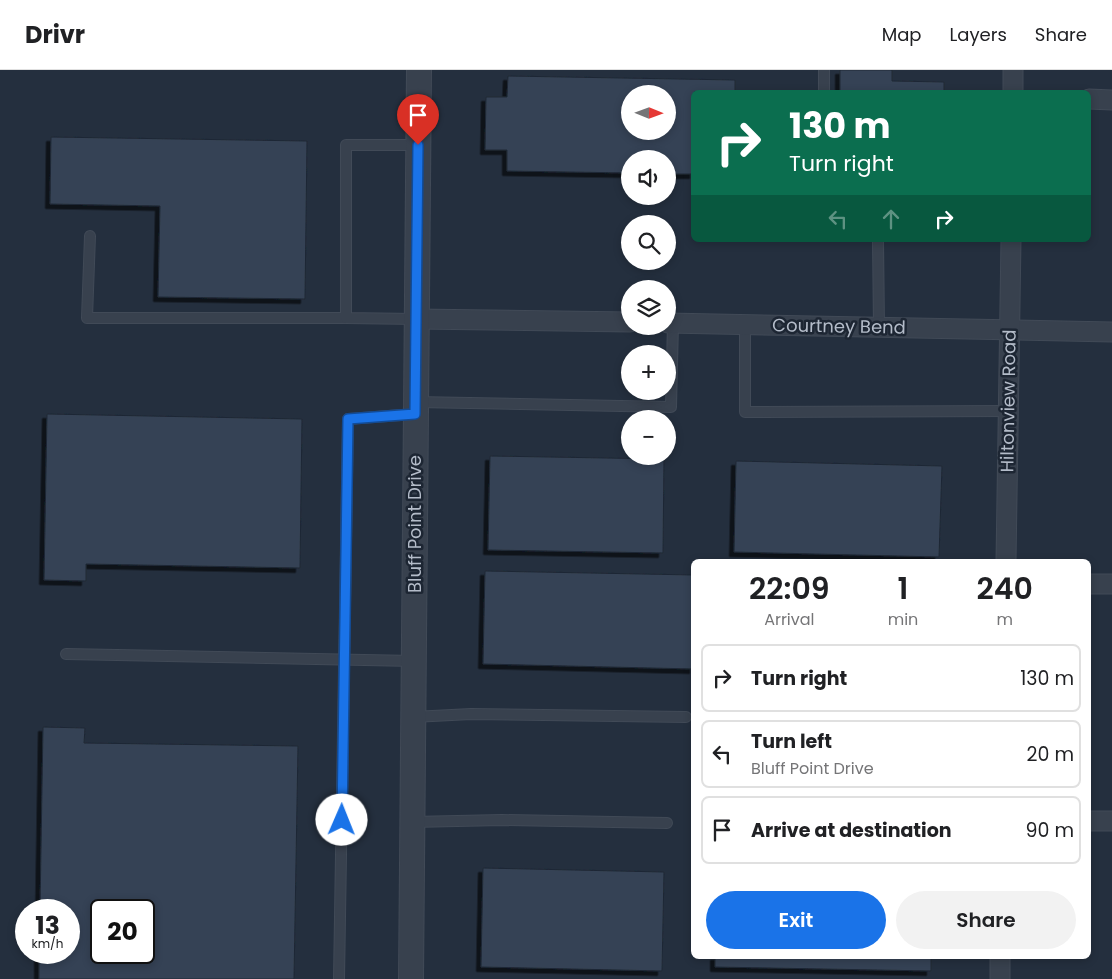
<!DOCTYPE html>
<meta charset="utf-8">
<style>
:root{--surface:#fff;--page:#f2f2f2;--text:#202124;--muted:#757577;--line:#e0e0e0;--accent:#1a73e8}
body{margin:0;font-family:Poppins,sans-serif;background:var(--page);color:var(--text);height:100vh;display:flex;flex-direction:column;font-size:19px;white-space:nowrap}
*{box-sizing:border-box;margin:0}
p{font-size:16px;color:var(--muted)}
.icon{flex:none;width:28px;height:28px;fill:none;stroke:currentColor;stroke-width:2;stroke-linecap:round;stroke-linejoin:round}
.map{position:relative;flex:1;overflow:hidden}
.panel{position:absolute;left:691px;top:489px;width:400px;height:400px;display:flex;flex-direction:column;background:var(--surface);border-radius:8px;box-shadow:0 2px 8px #0003}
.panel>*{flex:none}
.banner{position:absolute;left:691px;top:20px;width:400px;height:152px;border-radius:8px;box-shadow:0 2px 8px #0003;background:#0b6e4f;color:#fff;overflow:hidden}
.needle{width:32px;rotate:91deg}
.buttons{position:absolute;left:621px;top:15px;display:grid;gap:10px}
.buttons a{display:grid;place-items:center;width:55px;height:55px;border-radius:50%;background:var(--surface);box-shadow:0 2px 8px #0003;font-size:25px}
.speed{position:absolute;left:15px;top:829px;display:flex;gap:10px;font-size:25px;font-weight:700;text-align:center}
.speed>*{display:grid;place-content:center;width:65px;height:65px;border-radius:50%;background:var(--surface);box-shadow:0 2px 8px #0003;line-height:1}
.speed small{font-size:12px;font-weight:400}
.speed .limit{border:2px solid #111;border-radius:8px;background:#fff;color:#111}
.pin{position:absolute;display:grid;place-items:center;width:42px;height:42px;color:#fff;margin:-51px -21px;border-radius:50% 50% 50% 0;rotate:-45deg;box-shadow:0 0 5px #0007}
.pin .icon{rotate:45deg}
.me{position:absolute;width:55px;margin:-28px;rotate:1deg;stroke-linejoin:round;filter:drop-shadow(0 0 4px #0008)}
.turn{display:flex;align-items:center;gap:18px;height:105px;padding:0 15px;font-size:22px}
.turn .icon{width:65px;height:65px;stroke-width:2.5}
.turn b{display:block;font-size:35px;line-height:42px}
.lanes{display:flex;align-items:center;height:48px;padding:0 15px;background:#0003;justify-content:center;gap:25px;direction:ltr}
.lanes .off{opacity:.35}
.eta{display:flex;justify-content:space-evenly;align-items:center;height:85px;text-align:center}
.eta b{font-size:30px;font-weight:600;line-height:35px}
.button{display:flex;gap:10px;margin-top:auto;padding:10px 15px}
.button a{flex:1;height:58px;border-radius:30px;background:var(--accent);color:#fff;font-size:20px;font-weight:600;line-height:58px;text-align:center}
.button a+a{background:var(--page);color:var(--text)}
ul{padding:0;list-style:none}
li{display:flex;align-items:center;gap:15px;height:68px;margin:0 10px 8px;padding:0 5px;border:2px solid var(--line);border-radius:8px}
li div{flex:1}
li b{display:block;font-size:19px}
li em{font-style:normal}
header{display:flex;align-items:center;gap:30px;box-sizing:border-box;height:70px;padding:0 25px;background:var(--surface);border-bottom:1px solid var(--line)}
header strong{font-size:24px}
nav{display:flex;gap:28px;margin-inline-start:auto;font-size:18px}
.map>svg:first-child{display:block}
.building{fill:#364354;stroke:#1f2835;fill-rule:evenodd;filter:url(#shadow)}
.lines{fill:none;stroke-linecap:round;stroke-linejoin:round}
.service-casing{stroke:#414a57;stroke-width:12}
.minor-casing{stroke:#414a57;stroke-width:21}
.tertiary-casing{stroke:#414a57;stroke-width:26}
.service{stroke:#38414e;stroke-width:10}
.minor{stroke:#38414e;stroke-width:19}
.tertiary{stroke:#38414e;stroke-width:24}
.route-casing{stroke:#114b97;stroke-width:12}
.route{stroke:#1a73e8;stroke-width:9}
.labels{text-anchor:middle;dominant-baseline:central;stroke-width:5;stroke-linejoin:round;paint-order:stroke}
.street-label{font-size:18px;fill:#b4bcc9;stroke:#1d2633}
</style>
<header>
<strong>Drivr</strong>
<nav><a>Map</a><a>Layers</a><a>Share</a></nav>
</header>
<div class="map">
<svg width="1112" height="909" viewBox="0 0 1112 909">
<defs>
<filter id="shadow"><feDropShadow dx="-4.5" dy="4.5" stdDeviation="0" flood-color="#0009"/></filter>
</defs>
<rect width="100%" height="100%" fill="#242f3e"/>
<g class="building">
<polygon points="840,0 892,0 892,11 944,12 944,22 840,22"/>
<path d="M508,6L735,10V22H694V104H668V89H630V103L507,101V80H485L486,27H507ZM630,24H668V61H630Z"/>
<polygon points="51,67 307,71 305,229 158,227 160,136 50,134"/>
<polygon points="47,344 302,349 300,498 86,494 86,511 44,510"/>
<polygon points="490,386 664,389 663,483 488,480"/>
<polygon points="736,391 942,396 939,487 734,482"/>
<polygon points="485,501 694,505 694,599 483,594"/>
<path d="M43,657L85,658L84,673L298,676L294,909H39V882H69V840H40ZM101,840H144V882H101Z"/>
<polygon points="483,798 664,802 662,901 481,897"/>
<polygon points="715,886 931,886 931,901 715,897"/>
</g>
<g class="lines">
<g class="service-casing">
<g id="service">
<polyline points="824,22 824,0"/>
<polyline points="90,166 87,248 346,248"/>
<polyline points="878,170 879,257"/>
<polyline points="416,249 346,248 346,75 418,75"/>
<polyline points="745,254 745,342 1008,341"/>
<polyline points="416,332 671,337 673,253"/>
<polyline points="66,584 414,591"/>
<polyline points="413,647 471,644 686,647"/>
<polyline points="412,752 502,750 667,753"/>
<polyline points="339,909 348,349 415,344"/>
</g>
</g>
<g class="minor-casing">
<g id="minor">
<polyline points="1013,22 1013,0"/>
<polyline points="1089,29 1112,30"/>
<polyline points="416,249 630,252"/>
<polyline points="668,253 1112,262"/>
<polyline points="1006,491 1011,170"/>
<polyline points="1089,514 1112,514"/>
<polyline points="1089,751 1112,751"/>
<polyline points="1000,909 1000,886"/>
</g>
</g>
<g class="tertiary-casing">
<polyline id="tertiary" points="411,909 419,0"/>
</g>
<use href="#service" class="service"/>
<use href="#minor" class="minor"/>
<use href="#tertiary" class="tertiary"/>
</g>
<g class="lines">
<g class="route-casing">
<polyline id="route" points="342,750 348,349 415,344 418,75"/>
</g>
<use href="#route" class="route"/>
</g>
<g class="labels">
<g class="street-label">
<text transform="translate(839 256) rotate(1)">Courtney Bend</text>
<text transform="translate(1008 331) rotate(-89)">Hiltonview Road</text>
<text transform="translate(414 454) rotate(-90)">Bluff Point Drive</text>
</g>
</g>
</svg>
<div class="buttons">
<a><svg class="needle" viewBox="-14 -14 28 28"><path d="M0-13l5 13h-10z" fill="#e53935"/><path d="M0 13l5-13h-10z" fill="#757577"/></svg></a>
<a><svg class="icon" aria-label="sound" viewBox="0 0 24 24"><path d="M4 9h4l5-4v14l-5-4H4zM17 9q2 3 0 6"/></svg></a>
<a><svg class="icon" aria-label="search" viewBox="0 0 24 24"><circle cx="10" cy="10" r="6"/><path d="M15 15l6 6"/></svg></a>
<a><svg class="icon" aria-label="layers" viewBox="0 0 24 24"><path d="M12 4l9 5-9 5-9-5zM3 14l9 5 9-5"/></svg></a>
<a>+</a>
<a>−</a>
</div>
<div class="speed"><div>13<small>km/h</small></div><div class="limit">20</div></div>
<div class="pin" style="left:418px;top:75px;background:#d93025"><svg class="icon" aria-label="arrive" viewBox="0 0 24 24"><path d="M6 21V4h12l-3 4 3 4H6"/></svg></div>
<svg class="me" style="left:342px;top:750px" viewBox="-20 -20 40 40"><circle r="19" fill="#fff"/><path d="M0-13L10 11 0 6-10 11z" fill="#1a73e8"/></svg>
<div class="banner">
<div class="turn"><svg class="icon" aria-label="right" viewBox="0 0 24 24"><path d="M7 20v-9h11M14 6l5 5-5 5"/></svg><div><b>130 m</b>Turn right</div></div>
<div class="lanes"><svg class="icon off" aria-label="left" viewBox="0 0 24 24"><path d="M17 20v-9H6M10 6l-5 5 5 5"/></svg><svg class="icon off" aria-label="ahead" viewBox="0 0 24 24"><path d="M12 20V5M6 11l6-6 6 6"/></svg><svg class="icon" aria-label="right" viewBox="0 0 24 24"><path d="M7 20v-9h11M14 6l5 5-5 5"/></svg></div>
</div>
<section class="panel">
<div class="eta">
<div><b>22:09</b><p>Arrival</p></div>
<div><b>1</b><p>min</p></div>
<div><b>240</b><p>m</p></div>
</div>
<ul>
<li><svg class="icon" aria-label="right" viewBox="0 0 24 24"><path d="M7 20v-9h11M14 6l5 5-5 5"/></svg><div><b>Turn right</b></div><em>130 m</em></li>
<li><svg class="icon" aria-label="left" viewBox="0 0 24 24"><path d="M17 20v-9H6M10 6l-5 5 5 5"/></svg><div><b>Turn left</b><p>Bluff Point Drive</p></div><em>20 m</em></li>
<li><svg class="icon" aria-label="arrive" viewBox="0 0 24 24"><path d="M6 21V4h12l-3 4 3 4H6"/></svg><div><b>Arrive at destination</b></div><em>90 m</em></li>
</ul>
<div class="button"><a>Exit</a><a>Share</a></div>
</section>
</div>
